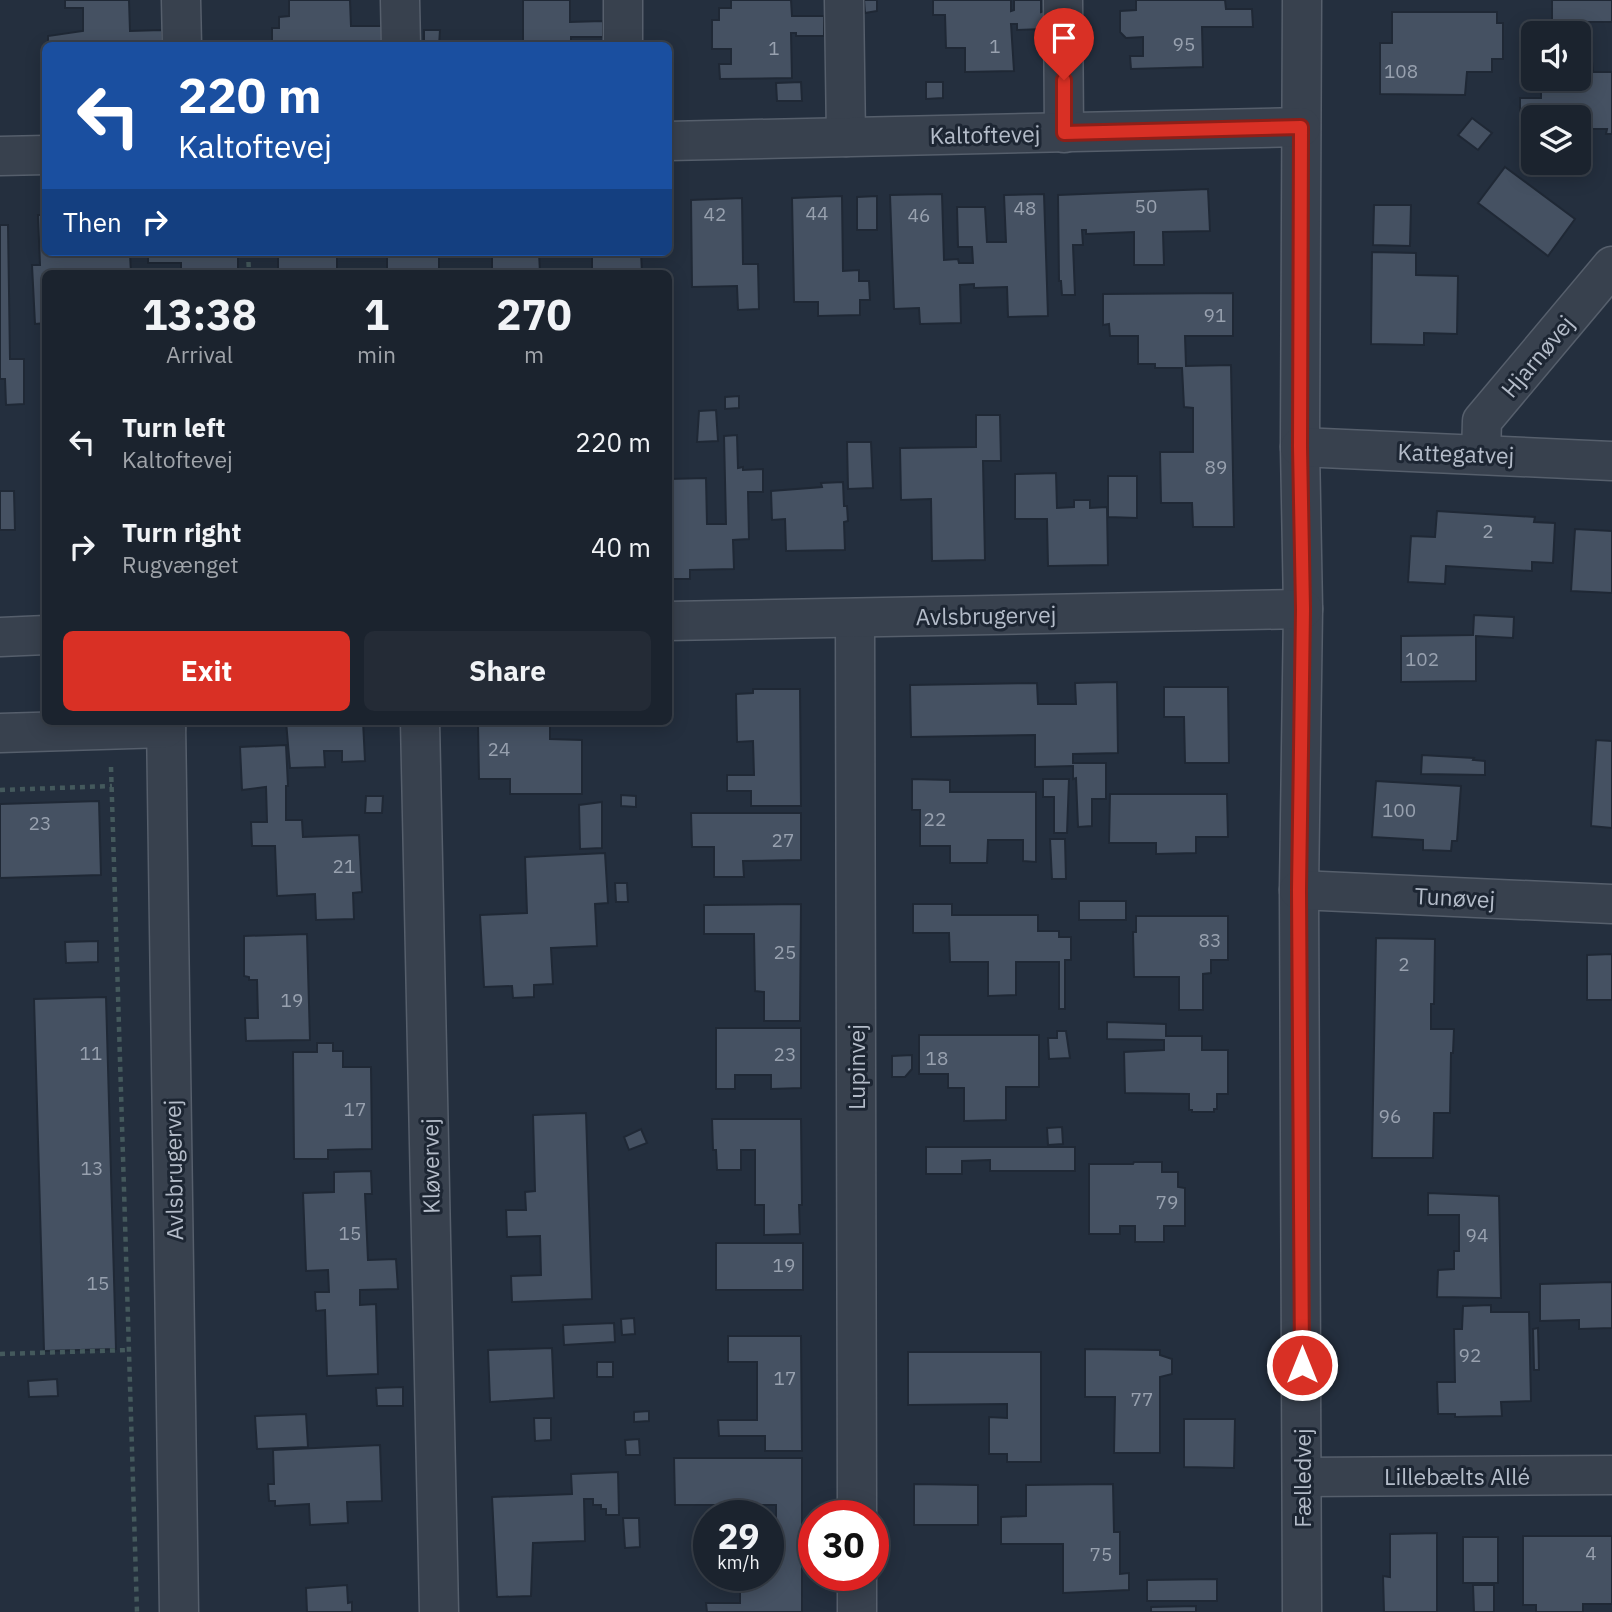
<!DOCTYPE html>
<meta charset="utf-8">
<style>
:root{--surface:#1b232e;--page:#242b36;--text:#f1f3f6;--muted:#a0a4aa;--line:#39404a;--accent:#d93025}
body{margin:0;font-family:"IBM Plex Sans",sans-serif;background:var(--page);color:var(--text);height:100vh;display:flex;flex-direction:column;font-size:26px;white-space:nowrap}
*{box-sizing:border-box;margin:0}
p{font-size:23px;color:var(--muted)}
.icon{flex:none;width:38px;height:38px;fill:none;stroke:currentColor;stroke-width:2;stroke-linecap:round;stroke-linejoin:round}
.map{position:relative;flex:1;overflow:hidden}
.drawer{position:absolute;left:42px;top:270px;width:630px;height:455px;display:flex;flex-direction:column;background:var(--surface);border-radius:10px;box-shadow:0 4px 18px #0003,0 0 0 2px var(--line)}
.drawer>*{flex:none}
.banner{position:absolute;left:42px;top:42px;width:630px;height:214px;border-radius:10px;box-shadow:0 4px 18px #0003,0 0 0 2px var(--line);background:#1a4fa0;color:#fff;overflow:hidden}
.buttons{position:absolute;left:1521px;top:21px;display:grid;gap:14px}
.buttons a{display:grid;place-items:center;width:70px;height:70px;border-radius:10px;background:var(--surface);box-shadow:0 4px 18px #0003,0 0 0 2px var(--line);font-size:35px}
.speed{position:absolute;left:693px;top:1500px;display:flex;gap:14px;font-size:35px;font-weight:700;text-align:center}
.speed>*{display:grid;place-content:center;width:91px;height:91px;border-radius:50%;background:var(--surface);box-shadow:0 4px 18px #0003,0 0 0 2px var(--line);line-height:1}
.speed small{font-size:18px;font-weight:400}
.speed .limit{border:10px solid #d22;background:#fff;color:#111}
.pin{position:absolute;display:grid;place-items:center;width:60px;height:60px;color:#fff;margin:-72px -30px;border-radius:50% 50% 50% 0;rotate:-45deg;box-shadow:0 0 7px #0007}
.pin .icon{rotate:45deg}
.me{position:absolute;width:77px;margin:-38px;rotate:0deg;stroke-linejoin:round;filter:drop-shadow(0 0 5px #0008)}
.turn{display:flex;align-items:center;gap:24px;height:147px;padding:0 21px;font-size:32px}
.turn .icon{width:91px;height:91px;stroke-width:2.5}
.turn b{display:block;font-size:49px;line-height:60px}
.then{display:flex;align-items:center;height:66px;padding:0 21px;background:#0003;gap:14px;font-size:26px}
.eta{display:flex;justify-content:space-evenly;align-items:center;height:119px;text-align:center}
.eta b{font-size:42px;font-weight:700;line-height:49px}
.button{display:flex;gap:14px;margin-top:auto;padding:14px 21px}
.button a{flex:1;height:80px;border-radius:10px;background:var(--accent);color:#fff;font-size:28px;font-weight:700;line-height:80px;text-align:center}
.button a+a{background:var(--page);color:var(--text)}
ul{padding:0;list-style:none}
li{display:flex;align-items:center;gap:21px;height:105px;padding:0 21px}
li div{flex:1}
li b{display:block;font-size:26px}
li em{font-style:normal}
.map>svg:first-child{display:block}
.building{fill:#455162;stroke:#1f2835;stroke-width:2}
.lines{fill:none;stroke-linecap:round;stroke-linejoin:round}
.minor-casing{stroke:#565f6c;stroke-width:41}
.path{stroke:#44595c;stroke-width:4.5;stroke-dasharray:5 5;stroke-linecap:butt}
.minor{stroke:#38414e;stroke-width:38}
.route-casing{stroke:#8d1f18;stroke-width:18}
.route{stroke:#d93025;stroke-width:12}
.labels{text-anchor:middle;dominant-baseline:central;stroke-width:6;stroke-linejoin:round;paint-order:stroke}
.number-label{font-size:19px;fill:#98a1af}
.street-label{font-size:23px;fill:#b4bcc9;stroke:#1d2633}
</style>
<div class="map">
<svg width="1612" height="1612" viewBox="0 0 1612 1612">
<rect width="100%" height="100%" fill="#242f3e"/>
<g class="building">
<polygon points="65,0 129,0 130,31 162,30 163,46 48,46 48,36 83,31 83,8 65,8"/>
<polygon points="289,0 350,0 351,26 382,26 383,46 272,46 272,28 279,28 279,17 289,16"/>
<polygon points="523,0 570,0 570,22 603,21 603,37 571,37 571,46 523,46"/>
<polygon points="731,0 791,0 792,16 824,16 824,36 796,36 796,33 791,33 792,78 720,79 719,64 731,64 731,49 712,49 712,20 719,20 719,8 731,8"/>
<polygon points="864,0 877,0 877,11 865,13"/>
<polygon points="933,0 1011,0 1011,11 1014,10 1014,0 1041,0 1041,12 1044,11 1044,29 1017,30 1017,24 1011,24 1014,71 965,72 965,48 946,48 945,15 933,15"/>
<polygon points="1136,0 1225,0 1226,9 1252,9 1253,27 1202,27 1203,67 1131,69 1130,56 1143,56 1143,37 1126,38 1120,32 1120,11 1136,10"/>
<polygon points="1552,0 1612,0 1612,22 1588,22 1588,45 1578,45 1578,33 1552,33"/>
<polygon points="1392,12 1497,12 1497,23 1503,23 1503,59 1492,59 1492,72 1467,72 1465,95 1380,94 1380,43 1392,43"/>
<polygon points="424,30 440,30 439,46 424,46"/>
<polygon points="1578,62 1592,62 1593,72 1612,72 1612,134 1606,134 1607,129 1578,129 1578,117 1533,117 1533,127 1520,127 1520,98 1541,98 1541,79 1578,79"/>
<polygon points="801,82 802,101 777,101 776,83"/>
<polygon points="926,82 943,82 943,98 926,99"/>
<polygon points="1472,118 1492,133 1478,150 1458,135"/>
<polygon points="1505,167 1575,219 1548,256 1478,203"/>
<polygon points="1208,189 1210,231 1163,232 1164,265 1134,265 1134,232 1086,234 1086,230 1082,230 1083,245 1073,245 1075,295 1062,295 1061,281 1059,281 1058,195"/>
<polygon points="942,194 944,260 958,259 959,263 973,263 972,247 958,247 957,207 985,207 987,242 1006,242 1004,195 1044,194 1048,316 1008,317 1007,287 974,288 974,284 960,285 961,323 920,324 919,308 894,309 890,195"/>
<polygon points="842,196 843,271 859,270 859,281 869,281 870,300 860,300 860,315 818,316 818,302 794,302 792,198"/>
<polygon points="877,196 877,230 857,230 857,197"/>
<polygon points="742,198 743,264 758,264 759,309 738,310 737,286 692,287 691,200"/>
<polygon points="1374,205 1411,205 1410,246 1373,245"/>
<polygon points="38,215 46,215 46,252 130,254 131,273 46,273 46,323 35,324 32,265 40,265"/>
<polygon points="0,225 8,225 10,359 24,359 24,404 6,405 5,379 0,379"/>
<polygon points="148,252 218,252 218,255 238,255 238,273 181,273 181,263 148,263"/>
<rect x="278" y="252" width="59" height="21"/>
<rect x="387" y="252" width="52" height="21"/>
<polygon points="492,252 539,252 540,273 492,273"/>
<polygon points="592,252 641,252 642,273 592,273"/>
<polygon points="1372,252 1416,253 1416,275 1458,276 1457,334 1424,333 1424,345 1371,344"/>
<polygon points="1233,293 1233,336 1185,336 1186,366 1231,365 1234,527 1193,527 1192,503 1161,503 1160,452 1193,452 1193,408 1184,407 1182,368 1155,368 1155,364 1138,364 1138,336 1110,336 1109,324 1103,325 1103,294"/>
<polygon points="739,396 739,408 725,409 725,397"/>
<polygon points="716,410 718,441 697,442 699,411"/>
<polygon points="976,415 1000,415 1001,461 983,461 985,560 932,561 931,499 901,500 900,448 976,447"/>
<polygon points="737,435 738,468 743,467 743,470 763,469 763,492 748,492 749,539 733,540 734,569 690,570 690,579 672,579 672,571 668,571 668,479 706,478 707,524 726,524 724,436"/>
<polygon points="847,442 871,442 873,488 848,489"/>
<polygon points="1056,473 1057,508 1074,507 1074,500 1090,500 1090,508 1107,507 1108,565 1048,566 1047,519 1015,519 1015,474"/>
<polygon points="1108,476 1137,476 1137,518 1108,517"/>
<polygon points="843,482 844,506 847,506 848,521 844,522 845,550 786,551 785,519 772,520 771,491 822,487 821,483"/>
<polygon points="0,491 14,491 15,530 0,530"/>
<polygon points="1437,511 1535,517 1534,522 1555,523 1553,563 1532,562 1532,571 1446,566 1445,584 1408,582 1411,536 1435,537"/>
<polygon points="1575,529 1612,531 1612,593 1571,591"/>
<polygon points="1474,615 1514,617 1513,638 1476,636 1476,681 1401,682 1401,636 1473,635"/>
<polygon points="1117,682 1118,753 1073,754 1073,763 1106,763 1106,799 1092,799 1092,826 1078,827 1076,778 1073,779 1073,766 1035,767 1035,735 911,737 910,685 1037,683 1038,704 1076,704 1075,683"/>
<polygon points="1164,687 1228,687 1229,763 1185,763 1184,717 1164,717"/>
<polygon points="753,689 800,689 801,806 751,806 751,791 727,791 727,775 754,775 753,741 737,742 736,694 753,693"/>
<polygon points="286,721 363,721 365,761 342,762 342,751 324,751 325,767 290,768"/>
<polygon points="500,721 513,721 513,724 550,723 550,739 582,740 582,794 510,794 510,779 479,779 478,724 500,723"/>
<polygon points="1596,740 1612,741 1612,828 1591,826"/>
<polygon points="286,745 288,786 286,786 286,820 302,820 303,837 359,835 362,892 353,893 354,919 316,920 315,894 277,896 275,846 252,846 251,822 267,822 266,787 242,790 240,747"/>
<polygon points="1422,755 1474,758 1473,760 1485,761 1485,775 1421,774"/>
<polygon points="912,779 950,780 950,792 1036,792 1036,862 1023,861 1023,840 988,840 987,863 950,863 950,846 920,846 920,810 912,810"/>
<polygon points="1043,779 1069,779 1067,833 1054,833 1054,797 1043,797"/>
<polygon points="1376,781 1461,786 1457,841 1452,841 1451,851 1423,850 1423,840 1372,837"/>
<polygon points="1110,794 1227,794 1228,837 1196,837 1196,853 1156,854 1156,843 1109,843"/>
<polygon points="621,795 636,796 636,807 621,806"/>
<polygon points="366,796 383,796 382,813 365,813"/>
<polygon points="99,801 101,875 0,878 0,804"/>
<polygon points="602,802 602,848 580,849 579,805"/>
<polygon points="691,813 801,813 801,860 743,861 744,877 714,877 714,847 692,847"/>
<polygon points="1050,839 1065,839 1066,879 1052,879"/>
<polygon points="605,853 608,903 595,904 597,946 551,948 553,984 534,985 534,997 513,998 512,986 484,987 480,915 527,913 525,857"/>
<polygon points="615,883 627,883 628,902 616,902"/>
<rect x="1079" y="901" width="47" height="19"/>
<polygon points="801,904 800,1021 764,1021 764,992 755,991 754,934 704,934 704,905"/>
<polygon points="913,904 952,904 952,915 1038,915 1038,931 1059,931 1059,937 1071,937 1071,960 1065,960 1065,1009 1059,1009 1059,962 1016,962 1016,995 988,996 988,962 950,962 949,933 913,933"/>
<polygon points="1136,916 1228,916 1228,960 1211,960 1211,973 1203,974 1203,1010 1179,1010 1179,977 1134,977 1133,932 1136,932"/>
<polygon points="307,934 310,1040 246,1041 245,1018 258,1018 257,980 249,980 249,977 244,976 244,936"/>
<polygon points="1376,938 1435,939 1434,1004 1431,1004 1431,1029 1454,1029 1453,1053 1451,1053 1450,1113 1434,1113 1433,1158 1372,1158"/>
<polygon points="98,941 98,962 66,963 65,942"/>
<polygon points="1612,954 1612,1000 1587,1000 1587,955"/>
<polygon points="106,997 116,1349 44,1351 34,999"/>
<polygon points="1107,1022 1166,1024 1166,1036 1202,1036 1202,1050 1228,1050 1228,1094 1217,1094 1217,1109 1214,1109 1214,1112 1192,1112 1192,1110 1189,1110 1189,1094 1125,1093 1124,1052 1164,1050 1164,1040 1107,1039"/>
<polygon points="716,1028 801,1028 801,1088 771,1089 771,1075 735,1075 735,1089 716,1089"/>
<polygon points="1057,1031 1066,1031 1070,1058 1049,1059 1048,1038 1057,1038"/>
<polygon points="919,1035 1039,1035 1039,1087 1006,1087 1006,1120 964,1121 964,1088 948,1088 948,1074 919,1074"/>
<polygon points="317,1043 333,1043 333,1051 343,1051 343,1067 371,1067 372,1149 328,1150 328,1159 294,1159 293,1052 317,1052"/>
<polygon points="912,1055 912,1069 905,1077 892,1077 892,1056"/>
<polygon points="586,1113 592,1299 512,1302 511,1276 541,1275 540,1236 507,1237 506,1210 526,1210 525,1192 535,1191 533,1115"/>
<polygon points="712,1119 801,1119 802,1205 799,1205 800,1234 764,1235 764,1205 755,1205 755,1150 741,1150 741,1170 717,1170 716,1150 713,1150"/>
<polygon points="1062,1127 1063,1144 1048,1145 1047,1128"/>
<polygon points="641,1129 647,1143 629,1150 624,1137"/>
<polygon points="926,1147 1075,1147 1075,1171 990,1171 990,1160 962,1161 962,1174 926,1174"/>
<polygon points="1134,1162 1162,1162 1162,1172 1178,1172 1178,1187 1185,1188 1185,1226 1164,1226 1164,1242 1135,1242 1135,1226 1120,1226 1120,1234 1089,1234 1089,1164 1133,1164"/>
<polygon points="371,1171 372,1194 365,1194 368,1260 396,1259 398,1289 360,1290 360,1305 376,1304 378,1374 327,1376 325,1310 316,1311 315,1292 329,1292 328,1270 306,1271 303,1193 334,1192 334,1172"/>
<polygon points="1428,1193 1499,1196 1501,1298 1437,1297 1438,1270 1454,1269 1454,1251 1459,1251 1459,1215 1428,1215"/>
<rect x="716" y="1243" width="87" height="47"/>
<polygon points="1612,1282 1612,1328 1579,1329 1579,1320 1540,1321 1540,1284"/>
<polygon points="1491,1305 1491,1312 1529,1312 1531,1401 1501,1402 1502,1416 1455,1417 1455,1414 1438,1414 1437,1382 1455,1382 1454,1329 1462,1329 1463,1306"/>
<polygon points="634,1318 635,1334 622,1335 621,1319"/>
<polygon points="614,1323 615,1342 564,1345 563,1325"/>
<polygon points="1538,1328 1539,1370 1534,1370 1533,1329"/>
<polygon points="728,1336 801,1336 802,1451 765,1451 765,1436 719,1436 718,1420 757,1420 757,1362 728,1362"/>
<polygon points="552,1348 554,1398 490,1402 488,1350"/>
<polygon points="1085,1349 1160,1350 1160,1355 1172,1359 1172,1374 1160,1377 1160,1453 1114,1453 1115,1397 1085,1397"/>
<polygon points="908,1352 1041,1352 1041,1462 1007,1462 1007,1454 989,1454 989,1417 1007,1418 1007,1404 908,1405"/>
<rect x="597" y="1362" width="16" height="15"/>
<polygon points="57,1379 58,1396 29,1397 28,1381"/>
<polygon points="403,1387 403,1406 377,1406 376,1388"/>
<polygon points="649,1411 649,1421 634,1422 634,1412"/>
<polygon points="306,1414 308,1447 257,1449 255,1416"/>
<polygon points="534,1418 551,1418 551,1440 535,1441"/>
<polygon points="1184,1419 1235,1419 1234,1468 1184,1467"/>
<polygon points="639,1439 640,1455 626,1455 625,1440"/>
<polygon points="380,1445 382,1501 347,1502 348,1523 310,1525 309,1504 275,1506 275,1501 269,1501 268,1484 274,1484 273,1450"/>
<polygon points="674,1458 802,1458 802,1612 707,1612 706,1603 740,1603 740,1575 768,1575 768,1552 776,1552 776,1505 675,1505"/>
<polygon points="618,1472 619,1515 606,1515 606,1509 601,1509 601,1505 593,1505 593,1499 584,1499 585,1541 533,1543 531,1596 497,1597 492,1497 572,1494 571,1474"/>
<polygon points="914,1484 978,1485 978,1525 914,1525"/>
<polygon points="1113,1484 1114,1532 1120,1532 1120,1574 1129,1573 1129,1590 1063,1593 1063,1544 1001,1544 1001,1517 1026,1516 1026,1485"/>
<polygon points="623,1518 639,1518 640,1547 625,1548"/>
<polygon points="1437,1533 1437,1612 1384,1612 1383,1576 1390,1577 1390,1534"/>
<polygon points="1523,1536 1612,1536 1612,1604 1583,1604 1583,1612 1536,1612 1536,1605 1523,1605"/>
<rect x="1463" y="1537" width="35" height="46"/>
<polygon points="1217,1579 1217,1601 1147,1601 1147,1580"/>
<polygon points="347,1585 348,1603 352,1602 352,1612 307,1612 306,1588"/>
<polygon points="1473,1585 1494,1585 1494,1612 1474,1612"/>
<polygon points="1196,1606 1196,1612 1151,1612 1151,1607"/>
</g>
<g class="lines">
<g class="minor-casing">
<g id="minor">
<polyline points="181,0 182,46"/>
<polyline points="400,0 401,46"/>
<polyline points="623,0 623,46"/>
<polyline points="844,0 846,137"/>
<polyline points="1063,0 1064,133"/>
<polyline points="1302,0 1300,447 1303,609 1299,890 1302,1612"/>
<polyline points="668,141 1301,127"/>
<polyline points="0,156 46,155"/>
<polyline points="1300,447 1612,461"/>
<polyline points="1481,454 1482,421 1612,266"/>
<polyline points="855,618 857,1516"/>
<polyline points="668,621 1303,609"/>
<polyline points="0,637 46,635"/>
<polyline points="166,721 179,1612"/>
<polyline points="420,721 439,1612"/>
<polyline points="0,733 166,728"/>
<polyline points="1299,890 1612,904"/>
<polyline points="1303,1477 1612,1475"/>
<polyline points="857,1575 857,1612"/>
</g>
</g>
<g class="path">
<polyline points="248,252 249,273"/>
<polyline points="111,767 137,1612"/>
<polyline points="0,790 112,786"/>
<polyline points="0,1354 129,1350"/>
</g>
<use href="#minor" class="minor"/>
</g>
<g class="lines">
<g class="route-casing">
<polyline id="route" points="1064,80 1064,133 1301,127 1300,447 1303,609 1299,890 1302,1365"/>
</g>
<use href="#route" class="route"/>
</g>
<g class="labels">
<g class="number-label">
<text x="1184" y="44">95</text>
<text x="995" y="46">1</text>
<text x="774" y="48">1</text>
<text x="1401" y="71">108</text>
<text x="1146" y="206">50</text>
<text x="1025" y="208">48</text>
<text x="817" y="213">44</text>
<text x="715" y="214">42</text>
<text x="919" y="215">46</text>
<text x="1215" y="315">91</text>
<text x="1216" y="467">89</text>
<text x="1488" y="531">2</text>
<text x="1422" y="659">102</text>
<text x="499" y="749">24</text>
<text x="1399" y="810">100</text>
<text x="935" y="819">22</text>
<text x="40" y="823">23</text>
<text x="783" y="840">27</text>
<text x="344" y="866">21</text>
<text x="1210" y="940">83</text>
<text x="785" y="952">25</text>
<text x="1404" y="964">2</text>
<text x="292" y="1000">19</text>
<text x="91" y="1053">11</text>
<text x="785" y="1054">23</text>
<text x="937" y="1058">18</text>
<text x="355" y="1109">17</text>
<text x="1390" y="1116">96</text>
<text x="92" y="1168">13</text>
<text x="1167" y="1202">79</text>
<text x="350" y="1233">15</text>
<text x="1477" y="1235">94</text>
<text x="784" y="1265">19</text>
<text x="98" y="1283">15</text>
<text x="1470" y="1355">92</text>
<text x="785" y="1378">17</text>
<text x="1142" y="1399">77</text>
<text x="1591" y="1553">4</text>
<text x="1101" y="1554">75</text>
</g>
<g class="street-label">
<text transform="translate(985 134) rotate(-1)">Kaltoftevej</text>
<text transform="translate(1537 356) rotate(-50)">Hjarnøvej</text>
<text transform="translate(1456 453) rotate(2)">Kattegatvej</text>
<text transform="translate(986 615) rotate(-1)">Avlsbrugervej</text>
<text transform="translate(1455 897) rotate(3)">Tunøvej</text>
<text transform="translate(856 1067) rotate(-90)">Lupinvej</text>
<text transform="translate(430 1166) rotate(-91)">Kløvervej</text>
<text transform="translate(173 1170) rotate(-91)">Avlsbrugervej</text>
<text x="1457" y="1476">Lillebælts Allé</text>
<text transform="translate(1302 1478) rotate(-90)">Fælledvej</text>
</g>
</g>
</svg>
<div class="buttons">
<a><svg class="icon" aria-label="sound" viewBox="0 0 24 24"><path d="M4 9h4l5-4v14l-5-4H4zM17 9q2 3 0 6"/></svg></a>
<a><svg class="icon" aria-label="layers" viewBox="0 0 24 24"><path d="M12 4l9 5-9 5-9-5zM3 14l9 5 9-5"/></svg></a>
</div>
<div class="speed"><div>29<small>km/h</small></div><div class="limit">30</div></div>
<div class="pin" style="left:1064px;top:80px;background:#d93025"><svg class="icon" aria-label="arrive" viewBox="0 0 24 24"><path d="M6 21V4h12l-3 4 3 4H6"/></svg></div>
<svg class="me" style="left:1302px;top:1365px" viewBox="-20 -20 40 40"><circle r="17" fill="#d93025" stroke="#fff" stroke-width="3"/><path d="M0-11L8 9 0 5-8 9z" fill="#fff"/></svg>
<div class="banner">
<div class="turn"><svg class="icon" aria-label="left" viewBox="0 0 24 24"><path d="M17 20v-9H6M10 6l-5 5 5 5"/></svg><div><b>220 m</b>Kaltoftevej</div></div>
<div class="then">Then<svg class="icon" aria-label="right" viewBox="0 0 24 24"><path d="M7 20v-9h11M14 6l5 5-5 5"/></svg></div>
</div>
<section class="drawer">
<div class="eta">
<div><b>13:38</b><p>Arrival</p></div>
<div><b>1</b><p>min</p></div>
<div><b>270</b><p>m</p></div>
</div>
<ul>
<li><svg class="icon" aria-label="left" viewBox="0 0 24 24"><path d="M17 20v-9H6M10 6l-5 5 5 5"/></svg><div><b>Turn left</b><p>Kaltoftevej</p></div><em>220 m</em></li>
<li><svg class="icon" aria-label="right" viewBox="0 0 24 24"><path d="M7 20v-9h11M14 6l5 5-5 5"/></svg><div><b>Turn right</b><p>Rugvænget</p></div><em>40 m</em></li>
</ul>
<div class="button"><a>Exit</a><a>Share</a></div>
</section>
</div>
